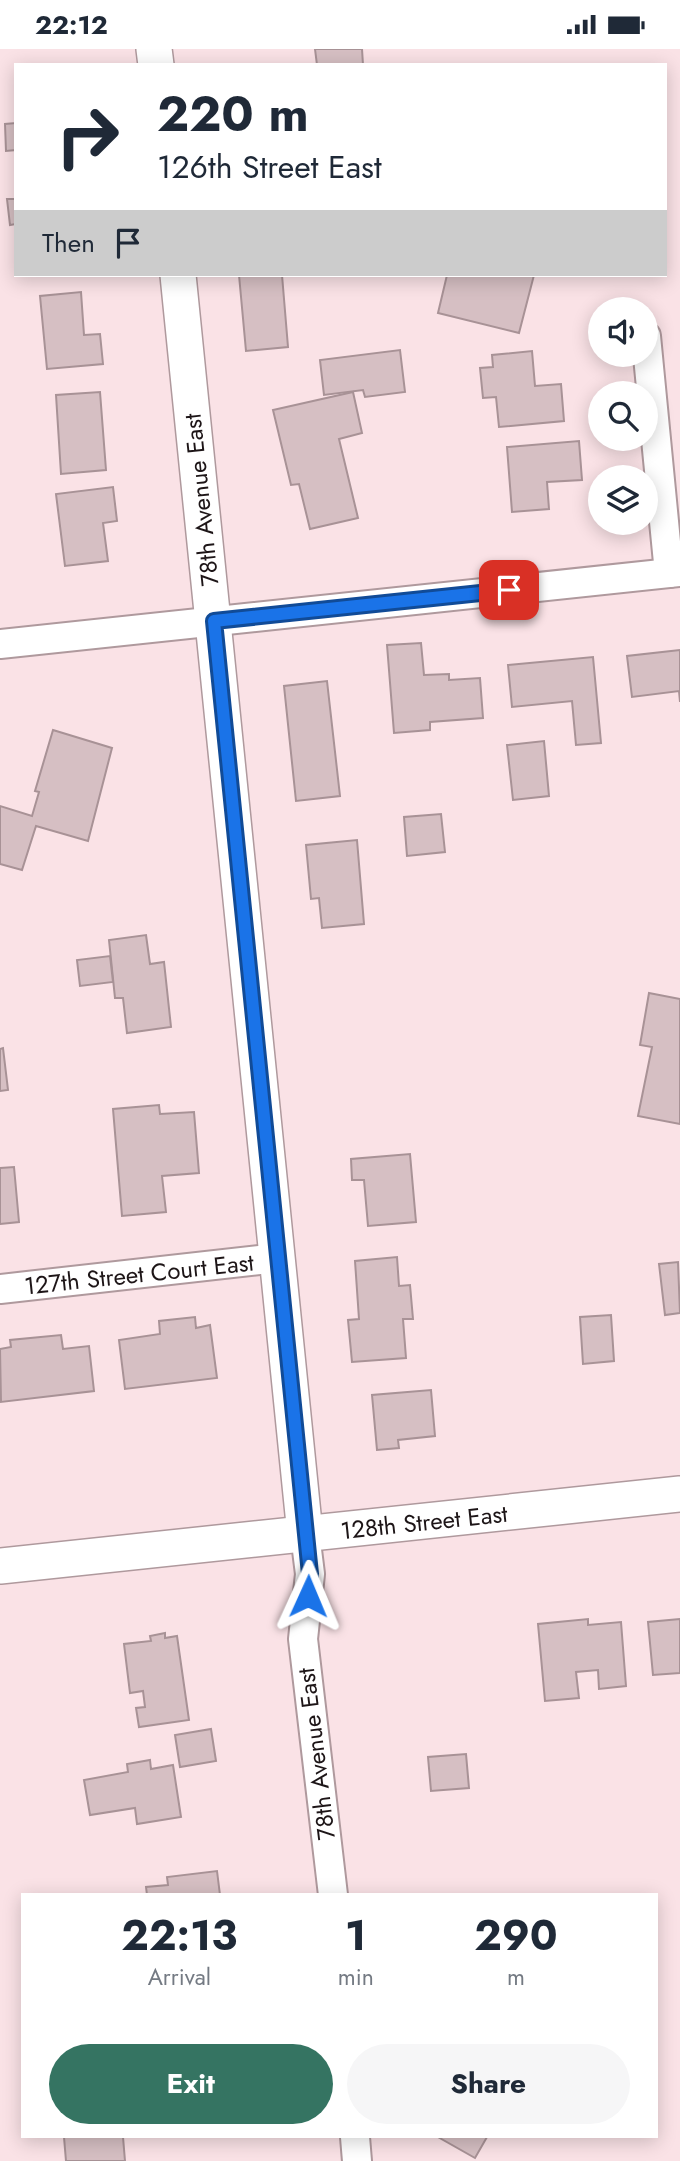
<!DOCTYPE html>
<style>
:root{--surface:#fff;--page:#f6f6f7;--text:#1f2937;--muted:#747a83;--accent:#357462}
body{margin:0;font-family:Jost,sans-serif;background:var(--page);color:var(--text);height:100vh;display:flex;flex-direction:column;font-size:26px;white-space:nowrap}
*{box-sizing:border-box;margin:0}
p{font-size:23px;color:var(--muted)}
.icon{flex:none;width:38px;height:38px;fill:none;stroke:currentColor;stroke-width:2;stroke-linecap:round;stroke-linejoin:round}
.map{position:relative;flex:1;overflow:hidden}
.side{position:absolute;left:21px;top:1844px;width:637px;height:245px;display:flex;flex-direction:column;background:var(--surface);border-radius:0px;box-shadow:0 4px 18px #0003}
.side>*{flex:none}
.guide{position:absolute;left:14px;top:14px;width:653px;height:214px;border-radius:0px;box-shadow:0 4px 18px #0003;background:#fff;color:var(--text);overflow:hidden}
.tools{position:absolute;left:588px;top:248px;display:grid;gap:14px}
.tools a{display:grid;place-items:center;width:70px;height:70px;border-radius:50%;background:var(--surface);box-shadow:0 4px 18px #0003;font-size:35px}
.pin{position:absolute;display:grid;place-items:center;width:60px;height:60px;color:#fff;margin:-30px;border-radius:14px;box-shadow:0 4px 10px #0006}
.me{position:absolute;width:77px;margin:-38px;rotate:1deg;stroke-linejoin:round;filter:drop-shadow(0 0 5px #0008)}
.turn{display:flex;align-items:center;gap:24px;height:147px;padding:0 28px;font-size:32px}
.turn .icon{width:91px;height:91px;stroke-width:2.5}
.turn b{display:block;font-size:49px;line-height:60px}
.then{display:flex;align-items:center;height:66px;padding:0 28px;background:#0003;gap:14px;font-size:26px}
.eta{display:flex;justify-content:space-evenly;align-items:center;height:119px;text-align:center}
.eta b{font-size:42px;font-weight:700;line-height:49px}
.cta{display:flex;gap:14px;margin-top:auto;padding:14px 28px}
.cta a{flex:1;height:80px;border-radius:42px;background:var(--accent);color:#fff;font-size:28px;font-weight:700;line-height:80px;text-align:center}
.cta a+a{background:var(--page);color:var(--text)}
.status{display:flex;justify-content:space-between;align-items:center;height:49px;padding:0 35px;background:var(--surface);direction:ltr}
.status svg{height:19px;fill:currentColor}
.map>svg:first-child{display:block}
.building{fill:#d6bfc3;stroke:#a89296;stroke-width:2}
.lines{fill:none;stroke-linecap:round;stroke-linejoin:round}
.minor-casing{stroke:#af999d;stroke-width:32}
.tertiary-casing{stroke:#af999d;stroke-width:38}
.minor{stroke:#fff;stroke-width:28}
.tertiary{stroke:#fff;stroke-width:35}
.route-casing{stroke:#114b97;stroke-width:18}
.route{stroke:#1a73e8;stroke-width:12}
.labels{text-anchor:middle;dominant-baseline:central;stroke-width:5;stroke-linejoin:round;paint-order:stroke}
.street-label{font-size:24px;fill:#1d1517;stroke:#fff}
</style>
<div class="status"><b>22:12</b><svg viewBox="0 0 49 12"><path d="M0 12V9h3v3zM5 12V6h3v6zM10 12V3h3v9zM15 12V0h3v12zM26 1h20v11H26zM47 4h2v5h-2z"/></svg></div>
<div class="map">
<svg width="680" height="2112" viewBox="0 0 680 2112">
<rect width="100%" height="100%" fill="#fae2e6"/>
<g class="building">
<polygon points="315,0 362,0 363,16 317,16"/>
<polygon points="16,74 16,101 6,102 5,75"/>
<polygon points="7,150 16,150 16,175 10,176"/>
<polygon points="239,226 282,226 288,298 246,302"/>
<polygon points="447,226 534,226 519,284 438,264"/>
<polygon points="81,243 84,286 100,285 103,315 47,320 40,247"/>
<polygon points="400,301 405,343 365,348 363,341 324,346 320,311"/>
<polygon points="532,302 535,337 561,335 564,372 499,378 496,348 483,349 480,319 493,318 492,306"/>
<polygon points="100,343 106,421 61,425 56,346"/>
<polygon points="353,343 362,384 339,390 358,469 310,480 299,435 291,436 273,361"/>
<polygon points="579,392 582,431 547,433 549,460 512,463 507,398"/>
<polygon points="113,438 117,472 103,474 108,512 65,517 56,445"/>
<polygon points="421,594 424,626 449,625 449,631 480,629 483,669 430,673 430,681 394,684 387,596"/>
<polygon points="680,601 680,653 679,642 632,648 627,607"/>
<polygon points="593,608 601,694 576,696 572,652 512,658 508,616"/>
<polygon points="327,632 340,747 296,752 284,637"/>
<polygon points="53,681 112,699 88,792 36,777 22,821 0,815 0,757 32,767 39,743 35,742"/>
<polygon points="544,692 549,747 513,751 507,696"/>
<polygon points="441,765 445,803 407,807 404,768"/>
<polygon points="357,791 364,875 322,879 319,849 311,850 306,796"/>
<polygon points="146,886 150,915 164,913 171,978 127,984 123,949 115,949 109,891"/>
<polygon points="110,907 113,933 80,937 77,911"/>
<polygon points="649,944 680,950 680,1075 638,1067 652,998 640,996"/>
<polygon points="3,999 8,1041 0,1042 0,1000"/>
<polygon points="159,1056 160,1065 194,1063 199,1124 162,1127 166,1163 122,1167 113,1060"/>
<polygon points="410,1105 416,1173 368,1177 364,1131 352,1131 351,1110"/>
<polygon points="14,1118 19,1173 0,1175 0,1119"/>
<polygon points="397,1208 399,1237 410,1236 413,1270 403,1270 406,1309 352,1313 348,1271 359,1270 355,1212"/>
<polygon points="678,1213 680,1264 665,1266 659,1215"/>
<polygon points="611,1266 614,1312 583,1315 580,1268"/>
<polygon points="195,1268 196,1279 210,1276 217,1329 125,1340 119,1291 160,1285 159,1272"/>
<polygon points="61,1286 63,1300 89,1297 94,1342 1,1353 0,1300 11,1298 10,1291"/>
<polygon points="431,1341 435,1387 398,1391 399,1399 377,1401 372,1346"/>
<polygon points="588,1570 588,1576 621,1573 626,1637 599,1640 598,1621 576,1623 579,1649 545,1652 538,1575"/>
<polygon points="680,1570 680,1624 653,1626 648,1573"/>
<polygon points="165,1584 165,1589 177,1587 189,1671 139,1678 136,1659 145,1658 143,1642 130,1644 124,1595 151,1592 150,1587"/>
<polygon points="211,1680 216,1712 180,1718 175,1686"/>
<polygon points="466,1705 469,1739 431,1742 428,1708"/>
<polygon points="150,1711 151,1720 173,1716 181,1768 137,1775 135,1759 90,1766 84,1731 128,1723 127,1715"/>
<polygon points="217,1822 220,1846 147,1846 146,1838 168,1836 167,1828"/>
<polygon points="64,2088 123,2088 125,2112 66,2112"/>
<polygon points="438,2088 487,2088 475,2109"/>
</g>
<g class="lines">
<g class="minor-casing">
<g id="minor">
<polyline points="646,287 669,524"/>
<polyline points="0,595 680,523"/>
<polyline points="0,1240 277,1209"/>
<polyline points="305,1485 310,1525 303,1590 333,1846"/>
<polyline points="355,2088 357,2112"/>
</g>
</g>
<g class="tertiary-casing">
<g id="tertiary">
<polyline points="154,0 156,16"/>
<polyline points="178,226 305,1485"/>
<polyline points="0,1517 680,1445"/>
</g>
</g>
<use href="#minor" class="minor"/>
<use href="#tertiary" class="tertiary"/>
</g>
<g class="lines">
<g class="route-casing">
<polyline id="route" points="308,1547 310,1525 214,572 509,541"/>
</g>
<use href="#route" class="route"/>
</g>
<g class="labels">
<g class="street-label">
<text transform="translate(201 451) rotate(-96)">78th Avenue East</text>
<text transform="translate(139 1225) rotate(-6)">127th Street Court East</text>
<text transform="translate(424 1473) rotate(-6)">128th Street East</text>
<text transform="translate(316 1705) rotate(-97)">78th Avenue East</text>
</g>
</g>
</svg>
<div class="tools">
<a><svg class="icon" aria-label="sound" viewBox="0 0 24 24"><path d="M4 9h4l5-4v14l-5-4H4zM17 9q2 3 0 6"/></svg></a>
<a><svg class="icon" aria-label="search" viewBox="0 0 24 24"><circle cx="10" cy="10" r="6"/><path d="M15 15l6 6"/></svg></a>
<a><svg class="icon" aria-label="layers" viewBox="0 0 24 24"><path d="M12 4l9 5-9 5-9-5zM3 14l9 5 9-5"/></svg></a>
</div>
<div class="pin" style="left:509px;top:541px;background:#d93025"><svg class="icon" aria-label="arrive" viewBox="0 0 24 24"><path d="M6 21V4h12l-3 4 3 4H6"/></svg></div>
<svg class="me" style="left:308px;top:1547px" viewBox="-20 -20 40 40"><path d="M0-17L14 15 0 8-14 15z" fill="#1a73e8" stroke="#fff" stroke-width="4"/></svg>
<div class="guide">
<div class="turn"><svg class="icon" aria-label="right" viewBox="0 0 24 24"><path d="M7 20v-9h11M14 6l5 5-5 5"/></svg><div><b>220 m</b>126th Street East</div></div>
<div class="then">Then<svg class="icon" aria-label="arrive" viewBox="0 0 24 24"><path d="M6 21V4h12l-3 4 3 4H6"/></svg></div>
</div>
<section class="side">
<div class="eta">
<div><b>22:13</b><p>Arrival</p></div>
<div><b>1</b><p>min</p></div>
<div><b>290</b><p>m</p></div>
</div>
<div class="cta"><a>Exit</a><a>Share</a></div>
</section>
</div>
